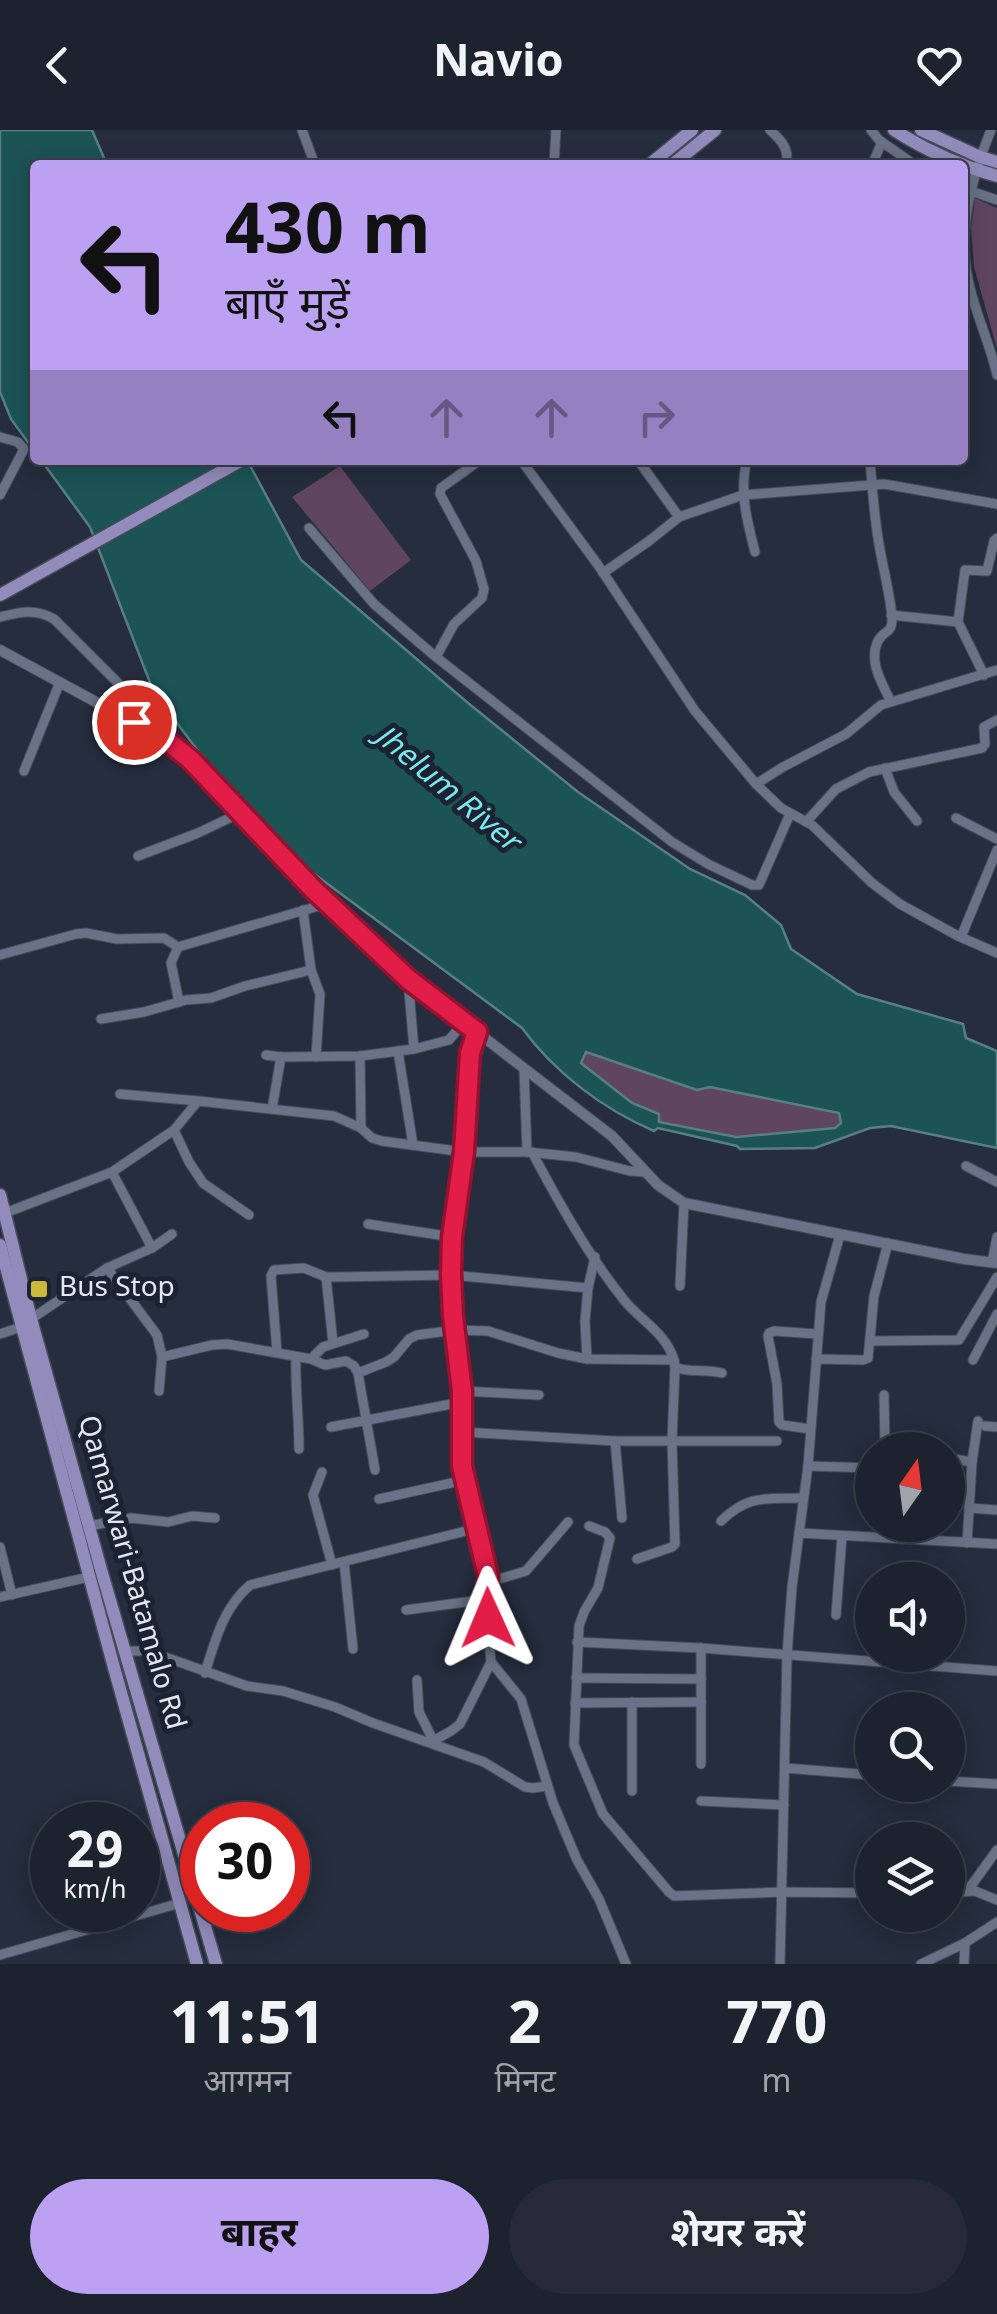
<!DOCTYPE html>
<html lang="hi">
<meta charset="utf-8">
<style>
:root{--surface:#1c222e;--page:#252a36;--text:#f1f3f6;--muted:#a0a4aa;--line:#3a3f4a;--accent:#bca0f2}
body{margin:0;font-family:Georgia,"Noto Sans Devanagari",serif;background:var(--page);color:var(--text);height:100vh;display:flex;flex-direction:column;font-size:38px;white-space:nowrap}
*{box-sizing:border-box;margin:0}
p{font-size:32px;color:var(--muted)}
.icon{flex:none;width:55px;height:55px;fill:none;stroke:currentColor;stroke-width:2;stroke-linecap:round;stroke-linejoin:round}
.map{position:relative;height:1834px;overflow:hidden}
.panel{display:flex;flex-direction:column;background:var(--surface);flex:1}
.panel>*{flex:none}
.guide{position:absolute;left:30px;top:30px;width:938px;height:305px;border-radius:10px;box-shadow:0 5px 25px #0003,0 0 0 2px var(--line);background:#bca0f2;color:#111;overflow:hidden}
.needle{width:65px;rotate:14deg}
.buttons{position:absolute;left:855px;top:1302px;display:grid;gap:20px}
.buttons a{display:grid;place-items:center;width:110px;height:110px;border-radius:50%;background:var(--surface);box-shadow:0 5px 25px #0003,0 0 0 2px var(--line);font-size:50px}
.speed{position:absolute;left:30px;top:1672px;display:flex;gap:20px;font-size:50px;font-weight:700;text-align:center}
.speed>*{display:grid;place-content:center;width:130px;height:130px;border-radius:50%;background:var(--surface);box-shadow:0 5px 25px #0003,0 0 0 2px var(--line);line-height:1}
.speed small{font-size:25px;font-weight:400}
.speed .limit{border:15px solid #d22;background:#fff;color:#111}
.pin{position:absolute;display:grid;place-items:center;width:85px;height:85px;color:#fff;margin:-42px;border:5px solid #fff;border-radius:50%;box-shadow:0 2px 10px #0007}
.me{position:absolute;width:110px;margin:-55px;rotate:359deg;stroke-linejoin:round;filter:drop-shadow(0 0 8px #0008)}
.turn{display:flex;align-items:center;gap:35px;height:210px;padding:0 30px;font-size:45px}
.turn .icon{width:130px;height:130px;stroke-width:2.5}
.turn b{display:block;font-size:70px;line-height:85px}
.lanes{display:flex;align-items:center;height:95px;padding:0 30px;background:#0003;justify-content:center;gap:50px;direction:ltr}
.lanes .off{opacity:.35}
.eta{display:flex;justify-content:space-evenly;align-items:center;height:170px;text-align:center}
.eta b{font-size:60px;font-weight:700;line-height:70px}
.cta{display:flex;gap:20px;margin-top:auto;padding:20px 30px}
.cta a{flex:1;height:115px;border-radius:60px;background:var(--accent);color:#111;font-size:40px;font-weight:700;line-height:115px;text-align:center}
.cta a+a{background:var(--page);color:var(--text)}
header{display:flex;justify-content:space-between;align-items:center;height:130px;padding:0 30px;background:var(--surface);font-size:45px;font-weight:700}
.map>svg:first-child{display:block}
.green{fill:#60455e}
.water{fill:#1c5355;stroke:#577f84;stroke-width:2.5;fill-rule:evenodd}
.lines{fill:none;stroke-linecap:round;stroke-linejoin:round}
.minor-casing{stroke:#454c5a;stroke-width:11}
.tertiary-casing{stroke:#454c5a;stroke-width:12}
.primary-casing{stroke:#454c5a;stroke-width:15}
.minor{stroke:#697286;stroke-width:9}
.tertiary{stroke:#697286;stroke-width:10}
.primary{stroke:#938bbb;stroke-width:12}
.route-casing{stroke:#92132f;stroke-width:25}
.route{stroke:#e11d48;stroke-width:18}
.poi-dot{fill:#caba3a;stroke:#1b2333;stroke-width:4}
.labels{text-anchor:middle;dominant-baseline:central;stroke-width:10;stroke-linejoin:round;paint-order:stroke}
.poi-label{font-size:28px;fill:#e2e7f3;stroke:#1b2333;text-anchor:start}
.street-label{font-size:28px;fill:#e2e7f3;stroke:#1b2333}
.water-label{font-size:30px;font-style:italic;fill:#7ae8ed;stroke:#1b2333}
</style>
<header><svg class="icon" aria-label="back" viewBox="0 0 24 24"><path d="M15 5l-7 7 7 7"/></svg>Navio<svg class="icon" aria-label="heart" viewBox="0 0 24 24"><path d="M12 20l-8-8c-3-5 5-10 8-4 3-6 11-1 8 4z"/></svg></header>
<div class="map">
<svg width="997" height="1834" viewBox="0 0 997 1834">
<rect width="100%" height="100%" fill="#252d3e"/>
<g class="green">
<polygon points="975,68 997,78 997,219 974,137 971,98"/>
<polygon points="340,336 411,430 370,461 292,367"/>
<polygon points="587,922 697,960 710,957 840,983 841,994 835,998 736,1007 658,992 658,984 632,973 581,932"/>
</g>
<g class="water">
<polygon points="0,0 92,0 107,35 35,35 35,322 11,289 0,262"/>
<path d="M41,330H247L301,430L468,573L578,662L690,739L745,765L781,795L791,819L857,864L963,894L966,908L997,921V1018L891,996L870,998L815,1018L740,1019L737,1016L658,998L654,1001C603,979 555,943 522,898L263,706L154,563L90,397ZM586,922L697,960L710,957L839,983L841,993L835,998L736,1007L659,992V984L632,973L581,933Z"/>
</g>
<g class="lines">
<g class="minor-casing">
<g id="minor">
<polyline points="302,0 315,35"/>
<path d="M770,0C781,10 790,19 786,35"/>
<polyline points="871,0 879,10 915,35"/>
<path d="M991,0C971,49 957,101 969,154C976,185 990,214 997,245"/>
<polyline points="554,35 556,0"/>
<polyline points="872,35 882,12"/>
<polyline points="962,58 997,70"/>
<polyline points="0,307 18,312 24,319 0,365"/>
<polyline points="521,330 598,435 695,581 756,654 781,678 812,695 872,753 900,774 958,806 997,823"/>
<polyline points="638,330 679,387"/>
<path d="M747,330C739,362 747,391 755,422"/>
<path d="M870,330C872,356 874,383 878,408C882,434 889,459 892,486C893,505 884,499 878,511C868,531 882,553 890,570"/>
<polyline points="309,398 374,474 436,527 672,712 708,734 752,755 759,755 790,684"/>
<polyline points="603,443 649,411 679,387 743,365 884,354 997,374"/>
<polyline points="891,485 958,492 965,440 987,441 994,411 997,408"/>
<path d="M0,487C21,482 34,478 54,489L155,590L166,610"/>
<polyline points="958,492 984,545"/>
<polyline points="436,527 454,494 482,468 484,459 476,431 440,364 441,358 480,330"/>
<polyline points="885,638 894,662 917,691"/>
<polyline points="24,641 60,552"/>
<polyline points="756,654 783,637 846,604 881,575 997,540"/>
<polyline points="956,688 997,709"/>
<polyline points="806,692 836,659 869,642 982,618 985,614 984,597 997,590"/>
<polyline points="138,726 198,703 240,683"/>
<polyline points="303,780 311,840 320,864 316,927"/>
<polyline points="961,807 997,720"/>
<polyline points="178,817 171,833 179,872"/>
<polyline points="0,825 76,804 86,803 117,809 164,808 178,817 329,773"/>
<polyline points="408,849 414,919"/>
<polyline points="101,889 144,882 186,870 211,868 245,856 311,840"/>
<polyline points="477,903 470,923 464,1022 452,1107 451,1145 453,1186 462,1261 462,1337 489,1447 487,1488 491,1532 521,1569 553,1673 577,1730 599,1769 626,1834"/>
<polyline points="398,921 413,1015"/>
<polyline points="266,925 281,927 360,926 414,919 449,910 464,892"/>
<polyline points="360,926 361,998"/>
<polyline points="524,940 527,1022"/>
<polyline points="120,964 198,971"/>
<polyline points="272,979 281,927"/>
<polyline points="174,1000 189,1032 203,1053 249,1085"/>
<path d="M532,1022C559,1073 588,1125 624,1170C641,1191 666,1203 674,1230"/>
<polyline points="966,1036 997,1052"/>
<polyline points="112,1042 152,1118"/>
<polyline points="5,1083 112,1042 174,1000 198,971 334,986 361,998 372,1008 382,1011 464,1022 527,1022 576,1027 630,1041 645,1042"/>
<polyline points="368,1094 452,1107"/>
<polyline points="992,1132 997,1107"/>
<polyline points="107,1138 157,1205 162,1227 159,1261"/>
<polyline points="326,1147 333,1213"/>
<polyline points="680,1156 684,1073"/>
<polyline points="588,1158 595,1127"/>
<polyline points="31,1189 107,1138 152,1118 172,1104"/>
<polyline points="0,1204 21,1197"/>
<polyline points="870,1211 959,1210 997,1147"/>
<polyline points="277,1222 271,1146 274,1140 304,1138 326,1147 335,1147 451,1145 588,1158 585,1191 587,1229"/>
<path d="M162,1227L212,1215L227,1214L311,1229L325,1235L346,1231L354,1236L358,1243L386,1232L394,1227L409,1209L417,1205L456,1200L488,1201L558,1223L587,1229L674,1230L675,1237C687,1243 706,1239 722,1243"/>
<path d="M296,1227C295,1258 299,1288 299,1319"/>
<polyline points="311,1229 323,1217 364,1204"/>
<polyline points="816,1229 863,1230 868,1228 874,1166 888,1113"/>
<polyline points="973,1230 997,1184"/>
<polyline points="358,1243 375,1340"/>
<polyline points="462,1261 539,1265"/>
<polyline points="884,1265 885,1320"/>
<polyline points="985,1296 997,1297"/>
<polyline points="331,1297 462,1272"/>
<polyline points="810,1299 782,1295 779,1292 777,1254 768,1206 769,1203 774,1201 817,1204"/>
<polyline points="461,1302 615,1311 777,1311"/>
<polyline points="615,1311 622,1388"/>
<polyline points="948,1328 972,1332 967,1413"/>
<polyline points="972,1332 978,1291"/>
<polyline points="808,1336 872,1338"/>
<polyline points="322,1342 313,1365 332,1435"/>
<polyline points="379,1369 465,1350"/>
<polyline points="969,1378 997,1380"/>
<path d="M721,1391C749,1364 766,1369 803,1368"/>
<polyline points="89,1396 131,1388 168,1392 192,1386 215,1388"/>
<polyline points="589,1396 605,1402 610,1408 598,1458 584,1482 579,1496 574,1615 603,1684 669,1762 674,1766 781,1762 872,1763"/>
<polyline points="799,1403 997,1414"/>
<polyline points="0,1417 12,1465"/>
<polyline points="637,1429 672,1417 675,1414 672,1311 675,1237"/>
<polyline points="344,1432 353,1519"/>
<polyline points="489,1452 526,1441 568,1392"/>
<polyline points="0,1467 89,1447"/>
<polyline points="406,1480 488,1469"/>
<polyline points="836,1485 842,1406"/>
<polyline points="577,1512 701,1518 997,1541"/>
<polyline points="701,1518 701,1634"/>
<polyline points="126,1521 148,1521 247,1556 283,1561 335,1577 373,1593 484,1632 525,1657 533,1658 547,1656"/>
<path d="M205,1543C215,1511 223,1478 250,1455L478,1398"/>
<polyline points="576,1548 701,1549"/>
<polyline points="417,1550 419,1582 433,1610"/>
<polyline points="575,1573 701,1572"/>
<polyline points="431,1612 451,1601 460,1594 491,1532"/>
<polyline points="785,1638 872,1645"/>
<polyline points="948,1651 997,1654"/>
<polyline points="632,1661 632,1572"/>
<polyline points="701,1671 784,1675"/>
<polyline points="968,1760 997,1720"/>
<polyline points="948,1763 975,1761 997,1770"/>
<polyline points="0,1825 180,1773"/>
<polyline points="780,1834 787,1525 792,1457 808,1336 821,1172 840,1105"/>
<polyline points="921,1834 965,1813 997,1792"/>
<polyline points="964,1834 965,1813"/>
</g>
</g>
<g class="tertiary-casing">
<polyline id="tertiary" points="0,520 166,610 190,629 296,741 408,849 612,1006 658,1055 684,1073 964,1129 997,1133"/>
</g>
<g class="primary-casing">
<g id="primary">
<path d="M894,0C925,20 961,36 997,46"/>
<polyline points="921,0 980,27 997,32"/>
<polyline points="649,35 692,0"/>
<polyline points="672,35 715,0"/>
<polyline points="0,465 242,330"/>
<polyline points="0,1065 31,1189 102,1443 216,1834"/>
<polyline points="0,1115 113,1534 197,1834"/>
</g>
</g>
<use href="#minor" class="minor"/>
<use href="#tertiary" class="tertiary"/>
<use href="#primary" class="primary"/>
</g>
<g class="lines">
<g class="route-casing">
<polyline id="route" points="134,592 166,610 190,629 312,758 408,849 477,902 470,923 464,1022 452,1107 451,1144 453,1186 462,1261 462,1336 488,1446 488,1488"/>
</g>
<use href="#route" class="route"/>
</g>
<rect class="poi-dot" x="29" y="1149" width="20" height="20" rx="5"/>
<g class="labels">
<g class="poi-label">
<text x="59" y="1159">Bus Stop</text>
</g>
<g class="street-label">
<text transform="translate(130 1443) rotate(74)">Qamarwari-Batamalo Rd</text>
</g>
<g class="water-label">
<text transform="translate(446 660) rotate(40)">Jhelum River</text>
</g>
</g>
</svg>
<div class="buttons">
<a><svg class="needle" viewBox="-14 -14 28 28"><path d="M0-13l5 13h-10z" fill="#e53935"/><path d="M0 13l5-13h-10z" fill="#a0a4aa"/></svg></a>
<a><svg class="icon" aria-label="sound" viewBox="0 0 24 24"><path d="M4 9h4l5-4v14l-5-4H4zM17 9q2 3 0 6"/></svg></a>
<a><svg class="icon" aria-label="search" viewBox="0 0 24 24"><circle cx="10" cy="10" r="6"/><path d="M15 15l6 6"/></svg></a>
<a><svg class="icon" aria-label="layers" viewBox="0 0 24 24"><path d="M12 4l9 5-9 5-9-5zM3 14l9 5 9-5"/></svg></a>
</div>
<div class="speed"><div>29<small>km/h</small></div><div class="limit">30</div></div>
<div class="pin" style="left:134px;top:592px;background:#d93025"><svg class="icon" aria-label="arrive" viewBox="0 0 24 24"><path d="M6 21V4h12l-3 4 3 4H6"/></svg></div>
<svg class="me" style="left:488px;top:1488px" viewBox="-20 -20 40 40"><path d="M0-17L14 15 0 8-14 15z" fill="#e11d48" stroke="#fff" stroke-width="4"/></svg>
<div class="guide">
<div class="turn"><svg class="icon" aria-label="left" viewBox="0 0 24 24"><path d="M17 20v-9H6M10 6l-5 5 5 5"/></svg><div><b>430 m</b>बाएँ मुड़ें</div></div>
<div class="lanes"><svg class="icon" aria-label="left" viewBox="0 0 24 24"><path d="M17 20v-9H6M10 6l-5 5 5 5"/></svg><svg class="icon off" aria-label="ahead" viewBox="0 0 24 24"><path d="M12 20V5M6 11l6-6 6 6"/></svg><svg class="icon off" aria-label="ahead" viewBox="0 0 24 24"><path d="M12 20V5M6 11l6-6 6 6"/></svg><svg class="icon off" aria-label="right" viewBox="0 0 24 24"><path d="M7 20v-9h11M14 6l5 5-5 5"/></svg></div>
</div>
</div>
<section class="panel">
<div class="eta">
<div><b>11:51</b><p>आगमन</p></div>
<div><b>2</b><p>मिनट</p></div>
<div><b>770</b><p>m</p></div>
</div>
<div class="cta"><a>बाहर</a><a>शेयर करें</a></div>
</section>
